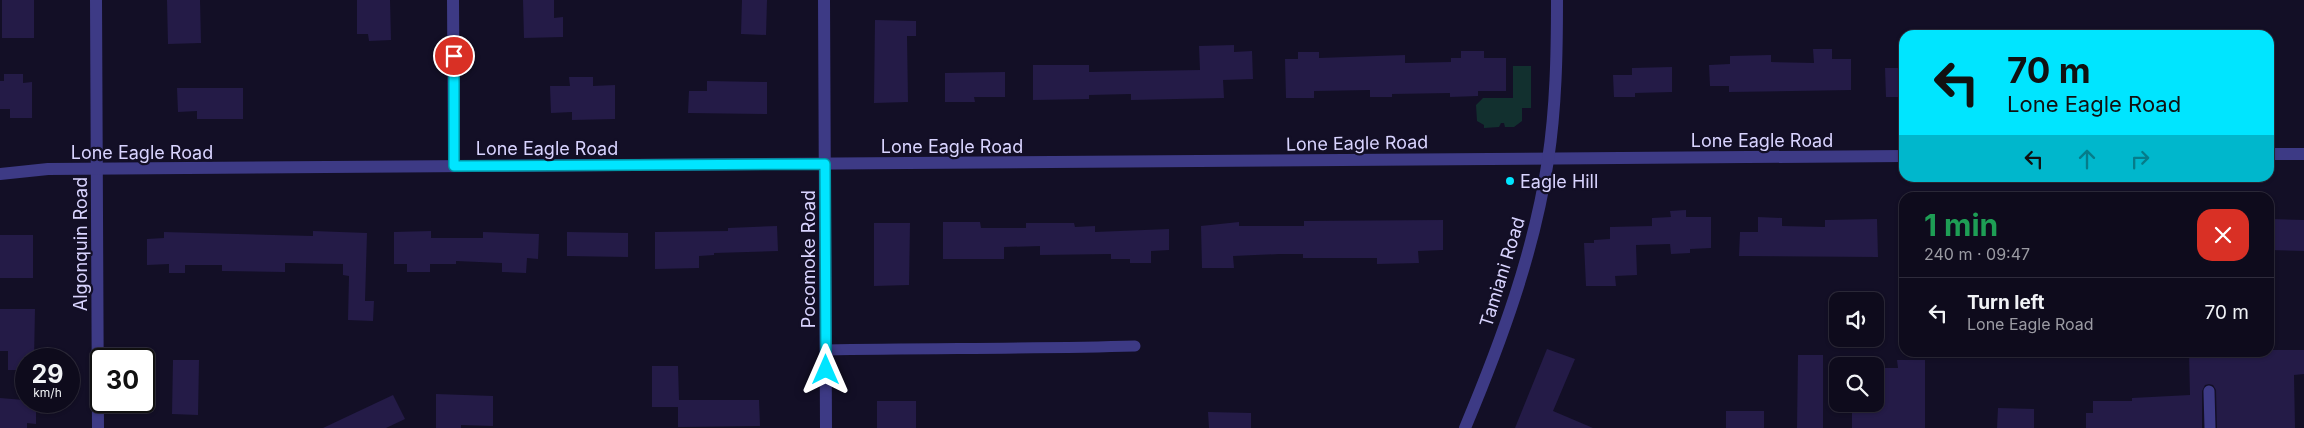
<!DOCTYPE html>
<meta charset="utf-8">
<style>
:root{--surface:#0e0b1c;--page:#1c1929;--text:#f1f3f6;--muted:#9b9ba3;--line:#2e2b3b}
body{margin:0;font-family:Inter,sans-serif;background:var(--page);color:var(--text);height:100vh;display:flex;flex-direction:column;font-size:19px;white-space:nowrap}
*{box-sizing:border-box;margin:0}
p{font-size:16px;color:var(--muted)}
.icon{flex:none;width:28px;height:28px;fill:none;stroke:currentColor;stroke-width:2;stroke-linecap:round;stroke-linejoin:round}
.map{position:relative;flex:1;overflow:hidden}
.details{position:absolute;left:1899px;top:192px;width:375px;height:165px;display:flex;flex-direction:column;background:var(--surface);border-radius:15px;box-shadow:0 1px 4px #0004,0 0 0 1px var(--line)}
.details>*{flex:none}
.hud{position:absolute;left:1899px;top:30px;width:375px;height:152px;border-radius:15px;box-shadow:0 1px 4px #0004,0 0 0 1px var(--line);background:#00e5ff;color:#111;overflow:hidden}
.controls{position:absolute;left:1829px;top:292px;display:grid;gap:10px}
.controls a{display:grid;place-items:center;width:55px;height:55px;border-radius:10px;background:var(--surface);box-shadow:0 1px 4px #0004,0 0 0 1px var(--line);font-size:25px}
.speed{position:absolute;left:15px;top:348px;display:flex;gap:10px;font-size:25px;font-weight:700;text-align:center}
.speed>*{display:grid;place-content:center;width:65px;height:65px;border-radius:50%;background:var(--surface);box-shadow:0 1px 4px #0004,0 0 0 1px var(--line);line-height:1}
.speed small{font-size:12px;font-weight:400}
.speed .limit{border:2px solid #111;border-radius:8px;background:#fff;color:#111}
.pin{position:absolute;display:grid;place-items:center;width:42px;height:42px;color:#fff;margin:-21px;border:2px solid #fff;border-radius:50%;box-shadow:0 1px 5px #0007}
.me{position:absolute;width:55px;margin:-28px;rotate:0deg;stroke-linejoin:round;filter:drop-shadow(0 0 4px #0008)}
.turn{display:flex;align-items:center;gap:18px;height:105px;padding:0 25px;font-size:22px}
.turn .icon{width:65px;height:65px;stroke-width:2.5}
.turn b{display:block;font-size:35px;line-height:42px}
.lanes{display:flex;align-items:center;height:48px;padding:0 25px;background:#0003;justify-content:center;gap:25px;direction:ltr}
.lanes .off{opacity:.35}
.round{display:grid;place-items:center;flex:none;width:52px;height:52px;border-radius:15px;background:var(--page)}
.head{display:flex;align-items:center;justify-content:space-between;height:85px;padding:0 25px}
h1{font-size:30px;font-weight:700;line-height:38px;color:#1e9e55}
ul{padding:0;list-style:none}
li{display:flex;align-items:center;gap:15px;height:70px;padding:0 25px;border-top:1px solid var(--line)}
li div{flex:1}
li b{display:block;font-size:19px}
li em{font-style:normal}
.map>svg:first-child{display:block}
.green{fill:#12302f}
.building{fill:#241b47}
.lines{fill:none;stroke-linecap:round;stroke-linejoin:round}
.lane{stroke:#3d3a85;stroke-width:11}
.street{stroke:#3d3a85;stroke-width:12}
.route-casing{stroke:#0095a6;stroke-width:12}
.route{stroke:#00e5ff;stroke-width:9}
.poi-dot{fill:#00e5ff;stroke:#130f26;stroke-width:2}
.labels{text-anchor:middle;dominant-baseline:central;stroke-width:4.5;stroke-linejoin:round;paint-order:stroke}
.street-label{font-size:18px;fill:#d9d4ff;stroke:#130f26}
.poi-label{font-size:18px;fill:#d9d4ff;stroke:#130f26;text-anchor:start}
</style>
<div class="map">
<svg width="2304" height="428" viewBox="0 0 2304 428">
<rect width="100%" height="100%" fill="#130f26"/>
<polygon class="green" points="1513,66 1531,66 1531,108 1522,108 1522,121 1514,127 1505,127 1504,123 1501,123 1499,127 1484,128 1484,125 1477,121 1476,105 1483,98 1513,98"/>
<g class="building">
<rect x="2" y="0" width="32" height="38"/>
<polygon points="167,0 200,0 201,43 168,44"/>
<polygon points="357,0 390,0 391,40 369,41 368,34 357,34"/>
<polygon points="523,0 554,0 554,18 563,17 563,37 524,38"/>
<polygon points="742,0 767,0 766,35 741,34"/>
<polygon points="875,20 916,21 916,36 907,36 908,102 874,103"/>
<polygon points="1234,45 1234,52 1252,51 1253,79 1223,80 1224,98 1131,100 1131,94 1089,95 1089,99 1033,100 1033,65 1089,65 1089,72 1200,70 1199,46"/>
<polygon points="1813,49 1832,49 1832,59 1851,59 1851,90 1729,92 1729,86 1710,86 1709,65 1730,64 1730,56 1771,55 1771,62 1814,63"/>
<polygon points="1461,51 1484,51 1484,58 1506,58 1506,91 1478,91 1478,96 1450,97 1450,93 1392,94 1392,97 1370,97 1370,90 1314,91 1314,98 1286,98 1285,59 1298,59 1298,52 1319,52 1319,58 1405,55 1405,63 1451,62 1451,58 1461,58"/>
<polygon points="1672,67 1672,92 1635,93 1635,97 1614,97 1613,75 1632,75 1632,68"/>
<polygon points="1885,68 1904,68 1904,97 1886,97"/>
<polygon points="1005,72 1005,97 974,97 975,102 945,102 945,73"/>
<polygon points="4,74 23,74 23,83 32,82 32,118 10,118 10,109 0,109 0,81 4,81"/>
<polygon points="569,77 593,77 593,86 615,85 615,119 572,120 572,112 551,113 550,86 570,86"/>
<polygon points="707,81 767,82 767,114 688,113 689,91 707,91"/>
<polygon points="177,88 243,88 243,119 197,119 197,111 178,112"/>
<polygon points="1686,210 1686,217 1711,217 1711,248 1690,249 1690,253 1671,254 1670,244 1636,245 1637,275 1615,276 1616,286 1586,286 1584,243 1594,243 1594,240 1610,239 1610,227 1652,226 1652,218 1671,217 1670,211"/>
<polygon points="1758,217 1782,218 1782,226 1825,227 1825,220 1877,219 1878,257 1739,256 1740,232 1758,232"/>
<polygon points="2269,219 2304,220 2304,251 2269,250"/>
<polygon points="1443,220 1443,250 1418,251 1419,263 1377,264 1377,258 1303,258 1303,254 1279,254 1233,256 1234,268 1202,268 1201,226 1239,222 1239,226 1304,226 1304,221"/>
<polygon points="943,222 980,222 981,228 1026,228 1026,223 1074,223 1075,227 1095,226 1095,232 1169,229 1169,250 1151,251 1151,263 1130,263 1130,259 1111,259 1111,254 1040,255 1040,246 1004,247 1004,259 943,259"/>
<polygon points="874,223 910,223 909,285 874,286"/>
<polygon points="777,226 778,251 714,253 714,255 699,256 699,268 655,269 655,232 728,231 728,228"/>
<polygon points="313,231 367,233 365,301 374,301 373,321 348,320 349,276 343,275 343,264 285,263 285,272 222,271 222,265 185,265 185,273 169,273 169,264 147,265 147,239 164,238 164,232 313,236"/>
<polygon points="431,231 431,238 483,238 483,232 539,234 538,259 527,258 526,273 502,272 502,263 456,261 456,264 430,264 430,272 407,272 407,264 394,264 394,232"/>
<polygon points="567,232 628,233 628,257 567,256"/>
<rect x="0" y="235" width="33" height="43"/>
<polygon points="0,309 35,309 34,359 26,359 26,370 8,370 8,351 0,351"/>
<polygon points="1547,349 1575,359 1553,411 1593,428 1515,428"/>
<polygon points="2269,350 2304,350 2304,374 2294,375 2295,428 2217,428 2216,390 2213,385 2209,384 2205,385 2202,391 2202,428 2086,428 2086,413 2093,413 2093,401 2132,401 2132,398 2190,395 2189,352 2269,352"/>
<polygon points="1798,355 1823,355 1823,428 1797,428"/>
<polygon points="173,360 199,360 198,415 172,414"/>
<polygon points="1897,360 1925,360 1925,428 1852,428 1852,404 1875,404 1875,368 1898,368"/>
<polygon points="652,366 678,366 679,400 759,400 760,426 678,427 678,407 652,407"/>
<polygon points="436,394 493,396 493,426 461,425 461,428 436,428"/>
<polygon points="393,395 405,419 386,428 323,428"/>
<polygon points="0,398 36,401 36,424 27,423 27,428 0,428"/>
<rect x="877" y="401" width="39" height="27"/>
<polygon points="1998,408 2034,409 2034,428 1997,428"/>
<rect x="1726" y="411" width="38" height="17"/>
<polygon points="1208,412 1251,413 1251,428 1209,428"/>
</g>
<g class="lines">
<g class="lane">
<path d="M826,350C929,348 1032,349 1135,346"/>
<polyline points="2209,391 2210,428"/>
</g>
<g class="street">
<polyline points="96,0 98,428"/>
<polyline points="453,0 454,166"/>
<polyline points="824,0 826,428"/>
<polyline points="2269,154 2304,154"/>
<polyline points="0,174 48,169 1904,156"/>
<path d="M1465,428C1501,342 1534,253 1548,160C1556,107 1557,53 1557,0"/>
</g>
</g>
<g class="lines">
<g class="route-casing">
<polyline id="route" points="454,56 454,166 825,164 826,370"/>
</g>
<use href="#route" class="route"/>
</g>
<circle class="poi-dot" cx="1510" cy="181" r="5"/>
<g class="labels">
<g class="street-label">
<text x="1762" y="140">Lone Eagle Road</text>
<text transform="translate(1357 143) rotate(-1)">Lone Eagle Road</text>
<text x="952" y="146">Lone Eagle Road</text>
<text x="547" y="148">Lone Eagle Road</text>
<text x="142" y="152">Lone Eagle Road</text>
<text transform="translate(80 244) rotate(-90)">Algonquin Road</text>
<text transform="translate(808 259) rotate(-90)">Pocomoke Road</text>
<text transform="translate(1502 272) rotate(-73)">Tamiani Road</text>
</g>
<g class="poi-label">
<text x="1520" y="181">Eagle Hill</text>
</g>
</g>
</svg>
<div class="controls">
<a><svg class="icon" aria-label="sound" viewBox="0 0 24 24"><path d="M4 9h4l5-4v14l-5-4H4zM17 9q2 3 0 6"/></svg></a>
<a><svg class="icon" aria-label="search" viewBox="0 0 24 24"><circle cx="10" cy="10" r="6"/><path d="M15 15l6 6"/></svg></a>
</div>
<div class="speed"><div>29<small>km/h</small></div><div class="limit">30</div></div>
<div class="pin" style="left:454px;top:56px;background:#d93025"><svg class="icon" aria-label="arrive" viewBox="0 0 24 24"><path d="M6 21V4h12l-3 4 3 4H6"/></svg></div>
<svg class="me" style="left:826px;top:370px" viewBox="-20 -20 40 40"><path d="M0-17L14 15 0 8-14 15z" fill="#00e5ff" stroke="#fff" stroke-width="4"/></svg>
<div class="hud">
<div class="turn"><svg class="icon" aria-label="left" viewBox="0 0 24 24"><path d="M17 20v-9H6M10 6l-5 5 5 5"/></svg><div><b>70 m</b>Lone Eagle Road</div></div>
<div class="lanes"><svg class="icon" aria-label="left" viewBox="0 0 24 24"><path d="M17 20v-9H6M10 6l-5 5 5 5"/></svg><svg class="icon off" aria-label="ahead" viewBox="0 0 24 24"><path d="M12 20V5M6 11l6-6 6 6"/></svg><svg class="icon off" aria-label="right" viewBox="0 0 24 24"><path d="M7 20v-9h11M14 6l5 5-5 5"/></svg></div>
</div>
<section class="details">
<div class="head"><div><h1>1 min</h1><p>240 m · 09:47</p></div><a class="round" style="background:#d93025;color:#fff"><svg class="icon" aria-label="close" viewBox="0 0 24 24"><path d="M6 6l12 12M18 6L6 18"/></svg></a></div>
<ul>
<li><svg class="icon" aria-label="left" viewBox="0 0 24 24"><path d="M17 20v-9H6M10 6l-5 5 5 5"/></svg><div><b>Turn left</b><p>Lone Eagle Road</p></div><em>70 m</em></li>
</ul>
</section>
</div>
